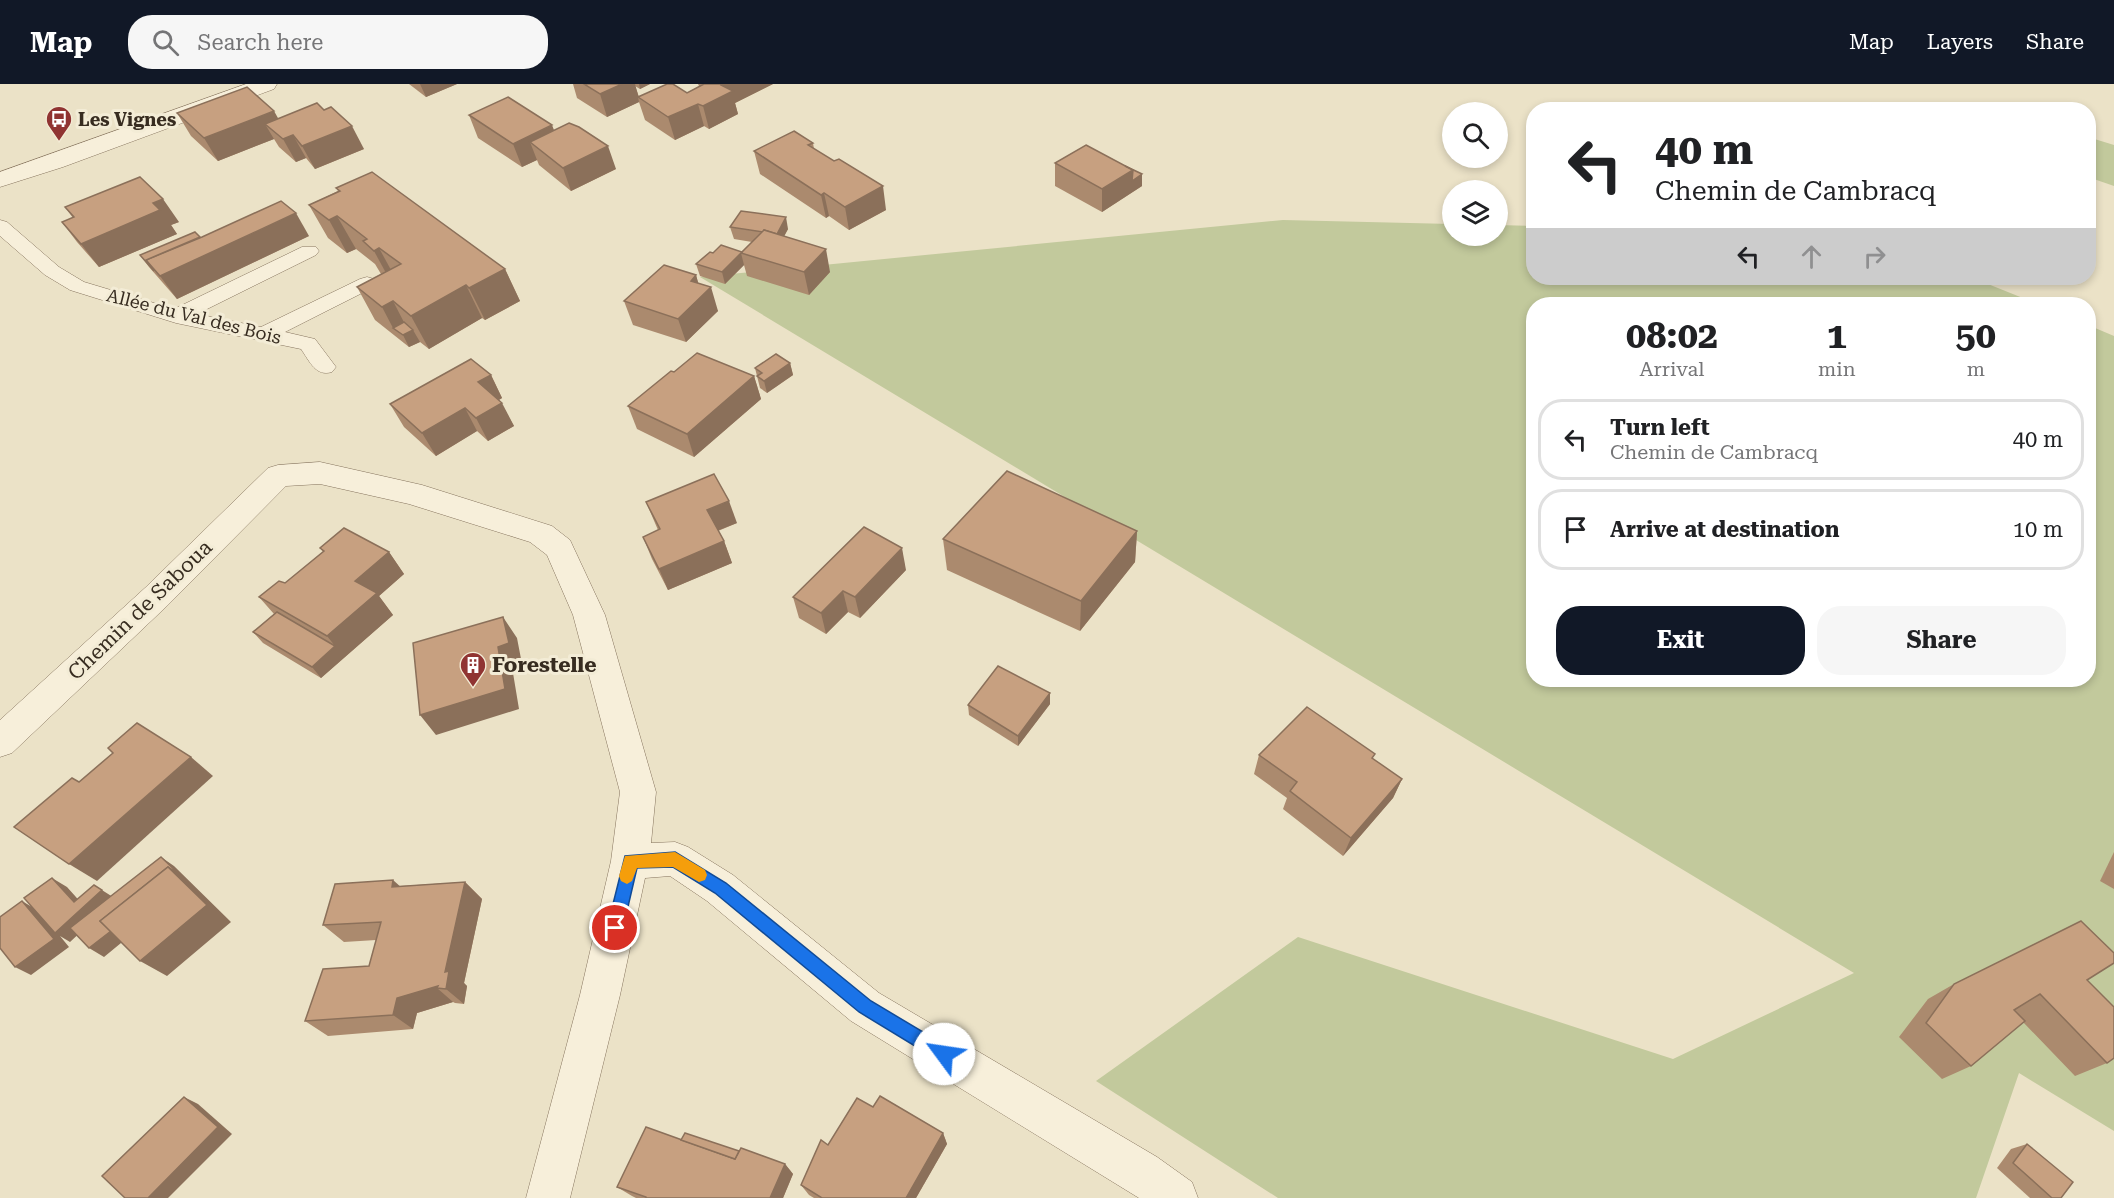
<!DOCTYPE html>
<meta charset="utf-8">
<style>
:root{--surface:#fff;--page:#f6f6f6;--text:#202124;--muted:#757577;--line:#e0e0e0;--accent:#111827}
body{margin:0;font-family:"Roboto Serif",serif;background:var(--page);color:var(--text);height:100vh;display:flex;flex-direction:column;font-size:22px;white-space:nowrap}
*{box-sizing:border-box;margin:0}
p{font-size:20px;color:var(--muted)}
.icon{flex:none;width:33px;height:33px;fill:none;stroke:currentColor;stroke-width:2;stroke-linecap:round;stroke-linejoin:round}
.map{position:relative;flex:1;overflow:hidden}
.sheet{position:absolute;left:1526px;top:213px;width:570px;height:390px;display:flex;flex-direction:column;background:var(--surface);border-radius:24px;box-shadow:0 3px 9px #0003}
.sheet>*{flex:none}
.hud{position:absolute;left:1526px;top:18px;width:570px;height:183px;border-radius:24px;box-shadow:0 3px 9px #0003;background:#fff;color:var(--text);overflow:hidden}
.fabs{position:absolute;left:1442px;top:18px;display:grid;gap:12px}
.fabs a{display:grid;place-items:center;width:66px;height:66px;border-radius:50%;background:var(--surface);box-shadow:0 3px 9px #0003;font-size:30px}
.pin{position:absolute;display:grid;place-items:center;width:51px;height:51px;color:#fff;margin:-26px;border:3px solid #fff;border-radius:50%;box-shadow:0 2px 6px #0007}
.me{position:absolute;width:66px;margin:-33px;rotate:301deg;stroke-linejoin:round;filter:drop-shadow(0 0 4px #0008)}
.turn{display:flex;align-items:center;gap:21px;height:126px;padding:0 30px;font-size:27px}
.turn .icon{width:78px;height:78px;stroke-width:2.5}
.turn b{display:block;font-size:42px;line-height:51px}
.lanes{display:flex;align-items:center;height:57px;padding:0 30px;background:#0003;justify-content:center;gap:30px;direction:ltr}
.lanes .off{opacity:.35}
.eta{display:flex;justify-content:space-evenly;align-items:center;height:102px;text-align:center}
.eta b{font-size:36px;font-weight:700;line-height:42px}
.primary-button{display:flex;gap:12px;margin-top:auto;padding:12px 30px}
.primary-button a{flex:1;height:69px;border-radius:24px;background:var(--accent);color:#fff;font-size:24px;font-weight:700;line-height:69px;text-align:center}
.primary-button a+a{background:var(--page);color:var(--text)}
ul{padding:0;list-style:none}
li{display:flex;align-items:center;gap:18px;height:81px;margin:0 12px 9px;padding:0 18px;border:3px solid var(--line);border-radius:24px}
li div{flex:1}
li b{display:block;font-size:22px}
li em{font-style:normal}
header{display:flex;align-items:center;gap:36px;box-sizing:border-box;height:84px;padding:0 30px;background:var(--accent);color:#fff}
header strong{font-size:28px}
nav{display:flex;gap:33px;margin-inline-start:auto;font-size:21px}
.search{width:420px;height:54px;background:var(--page);display:flex;align-items:center;gap:15px;box-sizing:border-box;padding:0 21px;border-radius:24px;color:var(--muted);font-size:22px}
.map>svg:first-child{display:block}
.green{fill:#c2c99c}
.lines{fill:none;stroke-linecap:round;stroke-linejoin:round}
.service-casing{stroke:#86745e;stroke-width:1}
.minor-casing{stroke:#86745e;stroke-width:1}
.service{fill:#f7efda;fill-rule:evenodd}
.minor{fill:#f7efda;fill-rule:evenodd}
.wall{fill:#ab8a6e}
.shaded-wall{fill:#8b705a}
.building{fill:#c7a080;stroke:#8b705a;stroke-width:1.5}
.route{fill:#1a73e8;stroke:#114b97;stroke-width:1.5}
.slow{fill:#f59e0b}
.labels{text-anchor:middle;dominant-baseline:central;stroke-width:6;stroke-linejoin:round;paint-order:stroke}
.far-poi-label{font-size:18px;font-weight:bold;fill:#372c20;stroke:#f3ecd6;text-anchor:start}
.far-street-label{font-size:18px;fill:#372c20;stroke:#f3ecd6}
.street-label{font-size:21px;fill:#372c20;stroke:#f3ecd6}
.poi-label{font-size:21px;font-weight:bold;fill:#372c20;stroke:#f3ecd6;text-anchor:start}
</style>
<header>
<strong>Map</strong>
<div class="search"><svg class="icon" aria-label="search" viewBox="0 0 24 24"><circle cx="10" cy="10" r="6"/><path d="M15 15l6 6"/></svg>Search here</div>
<nav><a>Map</a><a>Layers</a><a>Share</a></nav>
</header>
<div class="map">
<svg width="2114" height="1114" viewBox="0 0 2114 1114">
<rect width="100%" height="100%" fill="#ebe2c7"/>
<g class="green">
<polygon points="2088,53 2114,61 2114,102 2088,93"/>
<polygon points="1283,136 1452,140 1452,152 1497,152 1497,141 1533,142 1533,194 1973,194 2038,220 1533,220 1533,596 2088,596 2088,241 2114,252 2114,1047 2019,989 1976,1114 1278,1114 1096,997 1298,853 1673,975 1854,889 700,193"/>
</g>
<g class="lines">
<g class="service-casing">
<path id="service" d="M0,136L7,138L59,183L84,198L174,225L302,163H316L319,167L316,171L197,230L261,243L360,195L367,193L374,195L377,199L374,203L285,248L315,255L336,283L332,288C316,293 310,278 301,265L176,239L70,206L45,191L0,152Z"/>
</g>
<g class="minor-casing">
<g id="minor">
<polygon points="246,0 277,0 274,5 63,83 0,103 0,88"/>
<polygon points="320,378 422,401 552,442 570,456 605,531 656,708 651,759 675,758 688,763 733,791 879,909 1157,1073 1192,1098 1198,1114 1139,1114 851,937 707,817 670,792 645,794 620,911 570,1114 526,1114 580,911 611,777 620,708 573,531 547,471 530,458 409,420 320,400 286,402 168,521 12,669 0,673 0,636 146,503 268,384 278,381"/>
</g>
</g>
<use href="#service" class="service"/>
<use href="#minor" class="minor"/>
</g>
<g class="wall">
<polygon points="409,0 457,0 426,13"/>
<polygon points="573,0 650,0 640,5 635,2 639,13 687,9 699,2 698,0 773,0 735,19 738,30 709,45 704,42 675,56 645,36 639,18 607,33 577,14"/>
<polygon points="177,29 278,35 364,65 315,85 306,74 296,78 279,63 274,55 218,77 191,52"/>
<polygon points="469,31 554,46 616,85 571,107 539,81 537,76 522,83 478,54"/>
<polygon points="813,59 814,65 886,126 849,146 829,132 826,134 760,90 754,67"/>
<polygon points="1055,79 1142,90 1142,102 1102,128 1055,102"/>
<polygon points="336,104 505,185 520,217 485,236 482,234 429,265 420,258 409,263 375,236 357,203 381,190 375,180 356,165 347,169 328,154 309,121 338,107"/>
<polygon points="65,123 179,138 171,141 177,150 99,183 77,158 62,138 73,134"/>
<polygon points="730,143 788,145 784,152 830,188 809,211 747,192 744,181 725,200 700,192 696,180 713,169 742,168 752,158 734,155"/>
<polygon points="309,152 177,215 149,183 140,171 200,153"/>
<polygon points="696,191 698,199 718,227 686,258 633,241 624,217"/>
<polygon points="790,279 793,291 767,309 760,304 755,284"/>
<polygon points="491,291 502,314 499,316 514,342 488,357 477,347 436,372 404,343 390,320"/>
<polygon points="754,292 761,315 694,373 637,345 628,322"/>
<polygon points="646,418 737,439 718,447 724,457 732,479 668,506 652,475 643,453 658,446"/>
<polygon points="1137,447 1135,478 1080,547 947,486 943,455"/>
<polygon points="320,464 389,468 404,490 379,512 393,531 321,594 263,559 253,548 274,530 259,513 285,499 323,468"/>
<polygon points="906,486 860,534 848,528 826,550 799,534 793,513"/>
<polygon points="1050,609 1050,620 1018,662 969,631 968,621"/>
<polygon points="1259,671 1373,675 1402,695 1393,714 1343,772 1283,725 1287,714 1254,690"/>
<polygon points="2114,768 2114,805 2100,797"/>
<polygon points="465,798 482,815 464,899 467,902 464,920 455,919 453,918 417,929 413,945 328,952 305,937 369,882 376,856 344,858 323,841 400,802"/>
<polygon points="2087,896 2107,979 2075,992 2023,938 1971,982 1942,995 1899,953 1928,915 1954,900"/>
<polygon points="873,1023 943,1049 947,1060 916,1114 814,1114 809,1111 801,1101 828,1061"/>
<polygon points="681,1056 739,1067 785,1080 793,1090 783,1114 636,1114 632,1112 617,1103"/>
<polygon points="2027,1060 2061,1114 2030,1114 1997,1084 2011,1065"/>
</g>
<g class="shaded-wall">
<polygon points="420,0 457,0 426,13"/>
<polygon points="622,0 635,0 639,14 638,13 639,18 607,33 600,10"/>
<polygon points="639,0 650,0 640,5"/>
<polygon points="722,0 773,0 735,19 738,30 709,45 703,22"/>
<polygon points="698,20 704,42 675,56 668,33"/>
<polygon points="274,27 287,50 265,40 274,55 218,77 204,54"/>
<polygon points="552,41 561,64 530,58 537,76 522,83 513,60"/>
<polygon points="352,42 364,65 315,85 302,62"/>
<polygon points="293,51 306,74 296,78 283,55"/>
<polygon points="608,62 616,85 571,107 563,84"/>
<polygon points="1133,86 1142,90 1142,102 1102,128 1102,105"/>
<polygon points="883,102 886,126 849,146 845,123"/>
<polygon points="824,109 829,132 826,134 821,111"/>
<polygon points="163,115 179,138 171,141 177,150 99,183 81,160 153,119"/>
<polygon points="296,129 309,152 177,215 160,192"/>
<polygon points="337,132 356,165 347,169 329,136"/>
<polygon points="786,133 788,145 779,162 777,150"/>
<polygon points="379,164 397,197 392,200 374,167"/>
<polygon points="826,165 830,188 809,211 804,188"/>
<polygon points="741,169 744,181 725,200 722,188"/>
<polygon points="505,185 520,217 485,236 469,204"/>
<polygon points="696,191 702,212 711,203 718,227 686,258 678,235 691,197"/>
<polygon points="466,201 482,234 429,265 411,232"/>
<polygon points="393,217 409,248 413,246 420,258 409,263 403,251 393,244 382,223"/>
<polygon points="790,279 793,291 767,309 764,297"/>
<polygon points="491,291 502,314 490,321 478,298"/>
<polygon points="754,292 761,315 694,373 687,350"/>
<polygon points="502,319 514,342 488,357 476,334"/>
<polygon points="465,324 477,347 436,372 422,349"/>
<polygon points="729,417 737,439 714,448 707,426"/>
<polygon points="1137,447 1135,478 1080,547 1081,517"/>
<polygon points="724,457 732,479 668,506 659,485"/>
<polygon points="902,464 906,486 860,534 855,513"/>
<polygon points="389,468 404,490 379,512 393,531 321,594 312,583 335,562 327,552 355,497"/>
<polygon points="843,507 848,528 826,550 821,529"/>
<polygon points="503,533 517,554 522,580 512,583 519,625 436,651 420,631 498,563"/>
<polygon points="1050,609 1050,620 1018,662 1018,652"/>
<polygon points="191,673 213,692 97,797 69,780"/>
<polygon points="1402,695 1393,714 1343,772 1351,754"/>
<polygon points="161,773 174,782 231,838 167,892 140,877 189,803 104,873 89,864 168,783"/>
<polygon points="52,794 67,803 84,822 94,801 116,815 70,858 60,852 69,863 31,891 15,883 22,817 37,826 74,818"/>
<polygon points="393,796 412,813 392,803"/>
<polygon points="465,798 482,815 464,899 467,902 464,920 446,905 445,888"/>
<polygon points="438,902 437,904 453,918 417,929 413,945 393,931 397,914"/>
<polygon points="184,1013 198,1020 232,1050 168,1114 148,1114"/>
<polygon points="943,1049 947,1060 916,1114 906,1114"/>
<polygon points="785,1080 793,1090 783,1114 770,1114"/>
</g>
<g class="building">
<polygon points="584,0 622,0 600,10"/>
<polygon points="667,0 673,0 687,9 704,0 722,0 721,1 733,7 703,22 698,20 668,33 638,13"/>
<polygon points="247,3 274,27 204,54 177,29"/>
<polygon points="508,13 552,41 513,60 469,31"/>
<polygon points="317,19 324,26 331,23 352,42 302,62 293,51 283,55 265,40"/>
<polygon points="569,39 579,43 608,62 563,84 530,58"/>
<polygon points="794,47 813,59 808,61 834,77 839,75 883,102 845,123 824,109 821,111 754,67"/>
<polygon points="1086,61 1133,86 1102,105 1055,79"/>
<polygon points="1125,82 1142,90 1132,97 1133,86"/>
<polygon points="372,88 505,185 469,204 466,201 411,232 393,217 382,223 357,203 401,180 379,164 374,167 363,157 367,155 337,132 329,136 309,121 340,107 336,104"/>
<polygon points="140,93 163,115 153,119 160,126 81,160 62,138 74,133 65,123"/>
<polygon points="281,117 296,129 160,192 146,176 202,153"/>
<polygon points="741,127 786,133 777,150 764,146 763,148 730,143"/>
<polygon points="764,146 826,165 804,188 741,169"/>
<polygon points="195,148 200,153 146,176 154,187 140,171"/>
<polygon points="721,161 742,168 722,188 696,180 710,168 713,169"/>
<polygon points="664,181 696,191 691,197 711,203 678,235 624,217"/>
<polygon points="404,238 413,246 403,251 393,244"/>
<polygon points="697,269 754,292 687,350 628,322 671,287 674,288"/>
<polygon points="776,270 790,279 764,297 757,292 762,289 755,284"/>
<polygon points="471,275 491,291 478,298 502,319 476,334 465,324 422,349 390,320"/>
<polygon points="1007,387 1137,447 1081,517 943,455"/>
<polygon points="714,390 729,417 707,426 724,457 659,485 643,453 660,445 646,418"/>
<polygon points="864,443 902,464 855,513 843,507 821,529 793,513"/>
<polygon points="344,444 389,468 355,497 377,509 327,552 259,513 279,497 285,499 324,467 320,464"/>
<polygon points="277,528 335,562 312,583 253,548"/>
<polygon points="503,533 509,559 498,563 505,605 420,631 413,559"/>
<polygon points="998,582 1050,609 1018,652 968,621"/>
<polygon points="1307,623 1375,670 1372,674 1402,695 1351,754 1290,707 1297,698 1259,671"/>
<polygon points="137,639 191,673 69,780 14,743 72,694 79,698 113,669 108,664"/>
<polygon points="161,773 180,791 168,783 100,837 111,847 89,864 70,844"/>
<polygon points="168,783 207,821 140,877 100,837"/>
<polygon points="52,794 74,818 94,801 102,806 55,849 24,814"/>
<polygon points="393,796 392,803 465,798 445,888 449,887 446,905 437,904 438,902 397,914 393,931 305,937 323,885 369,882 381,838 323,841 335,800"/>
<polygon points="22,817 54,855 15,883 0,864 0,833"/>
<polygon points="2081,837 2114,869 2114,879 2087,896 2114,923 2114,974 2107,979 2040,910 2014,926 2025,937 1971,982 1926,939 1954,900"/>
<polygon points="880,1012 943,1049 906,1114 822,1114 801,1101 821,1056 828,1061 857,1014 873,1023"/>
<polygon points="184,1013 218,1043 148,1114 125,1114 102,1092"/>
<polygon points="646,1043 735,1075 741,1064 785,1080 770,1114 646,1114 646,1113 617,1103"/>
<polygon points="685,1049 739,1067 735,1075 681,1056"/>
<polygon points="2027,1060 2073,1098 2061,1114 2052,1114 2013,1079"/>
</g>
<polygon class="route" points="675,768 726,799 871,917 950,964 953,970 950,976 944,979 938,976 859,928 715,809 673,783 637,784 623,844 621,849 615,852 609,849 607,844 625,772"/>
<polygon class="slow" points="675,768 705,786 707,791 705,796 699,798 673,783 637,784 632,797 627,800 621,797 619,792 625,772"/>
<defs>
<g id="bus-pin" transform="scale(1.35)"><path d="M0 17L-7.5 6A9.5 9.5 0 1 1 7.5 6Z" fill="#903432" stroke="#f3ecd6"/><path d="M-5-6H5V4H4V6H2V4H-2V6H-4V4H-5ZM-3.5-4V0h7V-4ZM-3.5 1.2v1.5H-2V1.2ZM2 1.2v1.5H3.5V1.2Z" fill="#fff"/></g>
<g id="building-pin" transform="scale(1.35)"><path d="M0 17L-7.5 6A9.5 9.5 0 1 1 7.5 6Z" fill="#903432" stroke="#f3ecd6"/><path d="M-4-6H4V6H1V3H-1V6H-4ZM-2.5-4.3h1.7v1.8h-1.7ZM.8-4.3h1.7v1.8H.8ZM-2.5-1h1.7V.8h-1.7ZM.8-1h1.7V.8H.8Z" fill="#fff"/></g>
</defs>
<g fill-rule="evenodd">
<use href="#bus-pin" x="59" y="35"/>
<use href="#building-pin" x="473" y="581"/>
</g>
<g class="labels">
<g class="far-poi-label">
<text x="78" y="35">Les Vignes</text>
</g>
<g class="far-street-label">
<text transform="translate(194 232) rotate(14)">Allée du Val des Bois</text>
</g>
<g class="street-label">
<text transform="translate(140 526) rotate(-44)">Chemin de Saboua</text>
</g>
<g class="poi-label">
<text x="492" y="581">Forestelle</text>
</g>
</g>
</svg>
<div class="fabs">
<a><svg class="icon" aria-label="search" viewBox="0 0 24 24"><circle cx="10" cy="10" r="6"/><path d="M15 15l6 6"/></svg></a>
<a><svg class="icon" aria-label="layers" viewBox="0 0 24 24"><path d="M12 4l9 5-9 5-9-5zM3 14l9 5 9-5"/></svg></a>
</div>
<div class="pin" style="left:615px;top:844px;background:#d93025"><svg class="icon" aria-label="arrive" viewBox="0 0 24 24"><path d="M6 21V4h12l-3 4 3 4H6"/></svg></div>
<svg class="me" style="left:944px;top:970px" viewBox="-20 -20 40 40"><circle r="19" fill="#fff"/><path d="M0-13L10 11 0 6-10 11z" fill="#1a73e8"/></svg>
<div class="hud">
<div class="turn"><svg class="icon" aria-label="left" viewBox="0 0 24 24"><path d="M17 20v-9H6M10 6l-5 5 5 5"/></svg><div><b>40 m</b>Chemin de Cambracq</div></div>
<div class="lanes"><svg class="icon" aria-label="left" viewBox="0 0 24 24"><path d="M17 20v-9H6M10 6l-5 5 5 5"/></svg><svg class="icon off" aria-label="ahead" viewBox="0 0 24 24"><path d="M12 20V5M6 11l6-6 6 6"/></svg><svg class="icon off" aria-label="right" viewBox="0 0 24 24"><path d="M7 20v-9h11M14 6l5 5-5 5"/></svg></div>
</div>
<section class="sheet">
<div class="eta">
<div><b>08:02</b><p>Arrival</p></div>
<div><b>1</b><p>min</p></div>
<div><b>50</b><p>m</p></div>
</div>
<ul>
<li><svg class="icon" aria-label="left" viewBox="0 0 24 24"><path d="M17 20v-9H6M10 6l-5 5 5 5"/></svg><div><b>Turn left</b><p>Chemin de Cambracq</p></div><em>40 m</em></li>
<li><svg class="icon" aria-label="arrive" viewBox="0 0 24 24"><path d="M6 21V4h12l-3 4 3 4H6"/></svg><div><b>Arrive at destination</b></div><em>10 m</em></li>
</ul>
<div class="primary-button"><a>Exit</a><a>Share</a></div>
</section>
</div>
